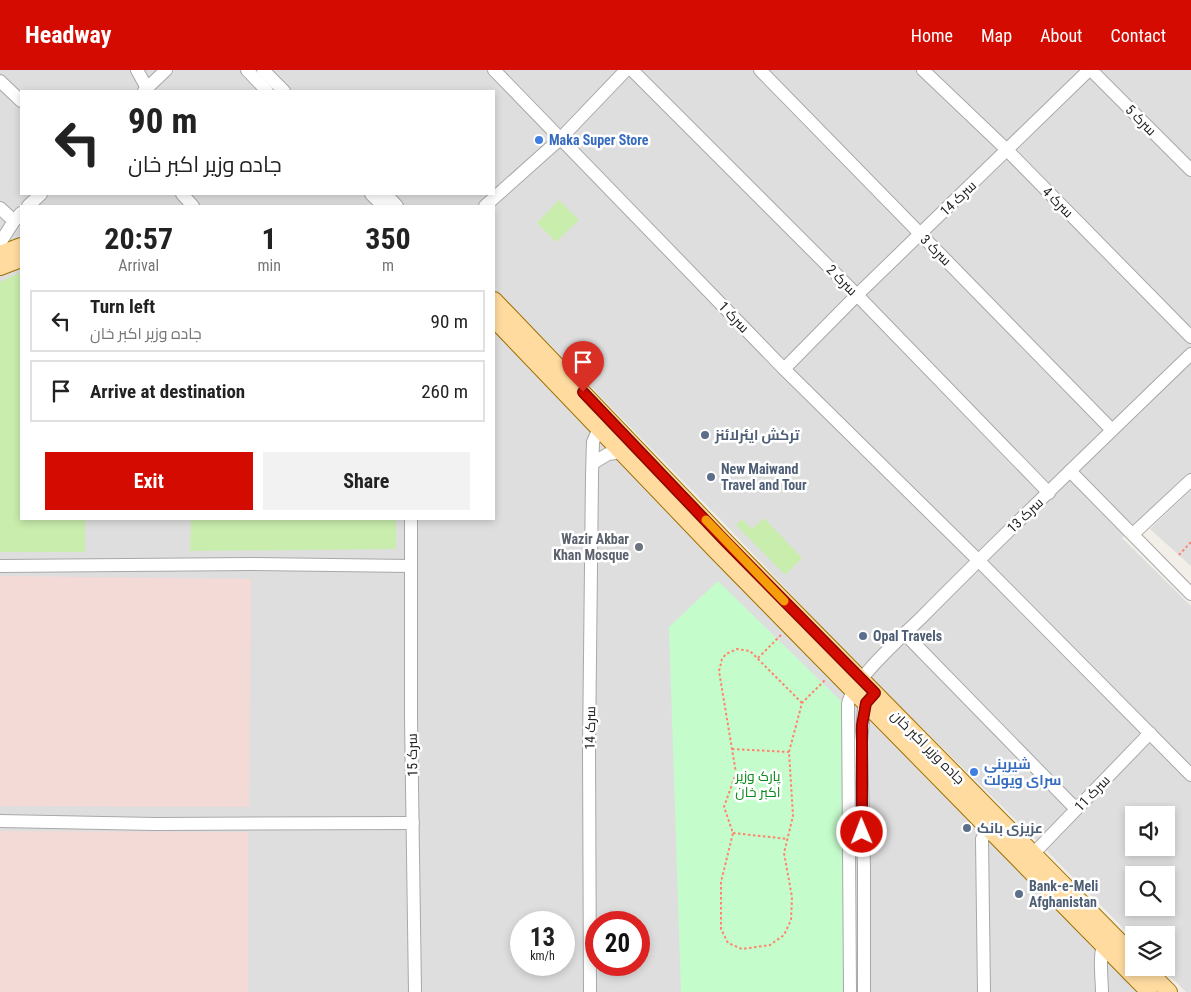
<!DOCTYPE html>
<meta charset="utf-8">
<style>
:root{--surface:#fff;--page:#f2f2f2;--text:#222;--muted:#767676;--line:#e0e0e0;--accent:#d30b00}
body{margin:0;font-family:"Roboto Condensed",Cairo,sans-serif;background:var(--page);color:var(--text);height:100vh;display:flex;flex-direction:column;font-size:19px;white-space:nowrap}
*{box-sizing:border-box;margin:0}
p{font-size:16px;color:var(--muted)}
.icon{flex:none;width:28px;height:28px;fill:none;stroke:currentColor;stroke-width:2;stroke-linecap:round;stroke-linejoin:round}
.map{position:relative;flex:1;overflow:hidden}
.panel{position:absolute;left:20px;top:135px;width:475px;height:315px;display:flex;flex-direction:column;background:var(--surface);border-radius:0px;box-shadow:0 2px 8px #0003}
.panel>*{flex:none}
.banner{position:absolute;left:20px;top:20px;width:475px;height:105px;border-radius:0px;box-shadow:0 2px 8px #0003;background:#fff;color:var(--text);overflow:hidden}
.buttons{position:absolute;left:1125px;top:736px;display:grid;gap:10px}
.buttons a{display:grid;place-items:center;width:50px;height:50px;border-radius:0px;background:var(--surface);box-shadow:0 2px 8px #0003;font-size:25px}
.speed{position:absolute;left:510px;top:841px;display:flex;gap:10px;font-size:25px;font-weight:700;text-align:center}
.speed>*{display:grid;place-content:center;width:65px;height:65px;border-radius:50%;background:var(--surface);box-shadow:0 2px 8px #0003;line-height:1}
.speed small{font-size:12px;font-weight:400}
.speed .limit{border:8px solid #d22;background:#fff;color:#111}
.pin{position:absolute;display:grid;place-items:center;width:42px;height:42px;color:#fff;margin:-51px -21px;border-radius:50% 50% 50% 0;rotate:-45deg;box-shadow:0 0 5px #0007}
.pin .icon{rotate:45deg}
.me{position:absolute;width:55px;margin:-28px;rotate:359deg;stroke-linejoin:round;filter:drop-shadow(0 0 4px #0008)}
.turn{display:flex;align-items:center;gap:18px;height:105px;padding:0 25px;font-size:22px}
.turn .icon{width:65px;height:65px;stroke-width:2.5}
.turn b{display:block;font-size:35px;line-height:42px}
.eta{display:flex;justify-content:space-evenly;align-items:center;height:85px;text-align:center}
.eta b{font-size:30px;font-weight:700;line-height:35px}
.primary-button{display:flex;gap:10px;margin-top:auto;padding:10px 25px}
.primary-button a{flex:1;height:58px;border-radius:0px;background:var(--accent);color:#fff;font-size:20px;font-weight:700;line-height:58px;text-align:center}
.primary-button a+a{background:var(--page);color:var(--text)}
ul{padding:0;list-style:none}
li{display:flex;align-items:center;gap:15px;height:62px;margin:0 10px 8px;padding:0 15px;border:2px solid var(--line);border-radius:0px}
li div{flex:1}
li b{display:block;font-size:19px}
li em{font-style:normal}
header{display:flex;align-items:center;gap:30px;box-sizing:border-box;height:70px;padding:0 25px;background:var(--accent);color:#fff}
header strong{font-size:24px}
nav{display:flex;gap:28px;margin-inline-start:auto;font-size:18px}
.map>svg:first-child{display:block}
.residential{fill:#dfdede;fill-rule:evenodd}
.commercial{fill:#f3dad7}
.grass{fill:#c9edad}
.park{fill:#c5fccc}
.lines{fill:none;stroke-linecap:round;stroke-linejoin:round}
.minor-casing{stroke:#a8a8a8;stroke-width:14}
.major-casing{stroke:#9f7200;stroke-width:18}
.path{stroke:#ff836c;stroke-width:2;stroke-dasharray:2.5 2.5;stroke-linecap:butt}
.minor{stroke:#fff;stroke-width:12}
.major{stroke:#ffdba0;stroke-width:16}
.route-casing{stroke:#890700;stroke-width:12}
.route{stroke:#d30b00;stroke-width:9}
.slow{stroke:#f59e0b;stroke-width:9}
.shop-dot{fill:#3f7fe0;stroke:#fff;stroke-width:2}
.service-dot{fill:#5c6f8a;stroke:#fff;stroke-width:2}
.worship-dot{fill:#6b7280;stroke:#fff;stroke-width:2}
.labels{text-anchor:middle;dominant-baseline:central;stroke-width:5;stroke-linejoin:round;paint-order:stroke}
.street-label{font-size:14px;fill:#212121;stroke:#fff}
.shop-label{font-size:14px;font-weight:bold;fill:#366cbe;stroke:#fff;text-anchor:start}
.service-label{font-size:14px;font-weight:bold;fill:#4e5e75;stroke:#fff;text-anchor:start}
.worship-label{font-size:14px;font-weight:bold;fill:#5b616d;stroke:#fff;text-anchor:end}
.park-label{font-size:14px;fill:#078818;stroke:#fff}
</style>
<header>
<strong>Headway</strong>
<nav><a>Home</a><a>Map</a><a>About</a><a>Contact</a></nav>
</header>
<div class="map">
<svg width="1191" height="922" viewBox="0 0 1191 922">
<rect width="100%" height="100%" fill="#f2efe8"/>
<g class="residential">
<path d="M0,0H1191V405L1122,468L1191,536V922H1186L1162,898H1166V865H1134V869L1026,760L855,592L718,447L553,278L494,222V136H21V176L0,184ZM21,21H494V124H21ZM1134,745H1166V778H1134ZM1134,805H1166V838H1134Z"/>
<path d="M21,189V449H494V249L1149,922H0V197ZM521,852H564V895H521ZM596,852H639V895H596Z"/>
<polygon points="1191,420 1191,496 1150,459"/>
</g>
<g class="commercial">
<polygon points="0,506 251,509 249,737 0,736"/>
<polygon points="0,761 248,762 248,922 0,922"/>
</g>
<g class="grass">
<polygon points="559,130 579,150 556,172 537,153"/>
<polygon points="21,202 21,449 85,449 85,482 0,482 0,212"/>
<polygon points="764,448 802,488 785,505 736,455 742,449 752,459"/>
<polygon points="191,449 396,449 396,479 190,481"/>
</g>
<polygon class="park" points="718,511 841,631 846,922 681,922 669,557"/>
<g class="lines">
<g class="minor-casing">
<g id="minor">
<polyline points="137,0 147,18"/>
<polyline points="247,0 267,21"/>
<polyline points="263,0 284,21"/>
<polyline points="494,0 784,299 978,490 1191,705"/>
<polyline points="632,0 857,225 1049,423"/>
<polyline points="760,0 1112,360"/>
<polyline points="923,0 1007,80 1191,267"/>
<polyline points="1091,0 1191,100"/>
<polyline points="0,11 21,31"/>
<polyline points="144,21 166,0"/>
<polyline points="182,124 193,136"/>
<polyline points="371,124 383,136"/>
<polyline points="386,124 397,136"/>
<polyline points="28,136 41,124"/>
<polyline points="485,136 560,69 626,0"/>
<polyline points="0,138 14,151"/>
<polyline points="0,173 14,151 21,143"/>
<polyline points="784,299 857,225 1089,0"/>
<polyline points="593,393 608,384 623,382"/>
<polyline points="1070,401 1191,524"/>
<polyline points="411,449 411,647 415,922"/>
<polyline points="1133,464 1191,410"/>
<polyline points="0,496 253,494 411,496"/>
<polyline points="905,564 1076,739"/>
<polyline points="0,751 155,754 413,753"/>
<polyline points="1034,783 1150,663"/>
<polyline points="590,922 589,678 592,405 593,372 599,358"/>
<path d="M850,922L848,634C853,609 903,566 923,546C1011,457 1101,371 1191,284"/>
<polyline points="864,922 864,798 861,672 864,639 870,629"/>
<polyline points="984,922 982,769 993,753"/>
<path d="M1102,922C1102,909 1098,882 1105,871"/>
</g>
</g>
<g class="major-casing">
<g id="major">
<polyline points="0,184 21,176"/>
<polyline points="0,197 21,189"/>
<polyline points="494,230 726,472 1134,886"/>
<polyline points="494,249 717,482 1149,922"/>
<polyline points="1145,898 1169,922"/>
</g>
</g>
<g class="path">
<polyline points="1179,485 1191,472"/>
<polyline points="758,588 781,565"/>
<polyline points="802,633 750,581 737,579 726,584 722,589 719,601 736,703 724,737 733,763 721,812 721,859 728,873 742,879 770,875 784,865 791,850 792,827 784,783 793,746 789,682 802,633 825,610"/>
<polyline points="732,679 789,682"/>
<polyline points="733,763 788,769"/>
</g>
<use href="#minor" class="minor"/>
<use href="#major" class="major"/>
</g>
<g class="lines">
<g class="route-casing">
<polyline id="route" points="583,322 726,472 875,623 866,633 862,655 862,762"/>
</g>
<use href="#route" class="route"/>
<polyline class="slow" points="706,450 784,531"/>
</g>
<g class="shop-dot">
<circle cx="539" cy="70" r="5"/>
<circle cx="974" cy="702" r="5"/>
</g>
<g class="service-dot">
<circle cx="705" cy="365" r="5"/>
<circle cx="711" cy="407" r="5"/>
<circle cx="863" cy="566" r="5"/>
<circle cx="967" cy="758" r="5"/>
<circle cx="1019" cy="824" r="5"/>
</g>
<circle class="worship-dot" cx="639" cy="477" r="5"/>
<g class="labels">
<g class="street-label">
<text transform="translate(1141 50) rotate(45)">سرک 5</text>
<text transform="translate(958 128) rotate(-44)">سرک 14</text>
<text transform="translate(1058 132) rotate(45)">سرک 4</text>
<text transform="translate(936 180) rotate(45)">سرک 3</text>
<text transform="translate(842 210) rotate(45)">سرک 2</text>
<text transform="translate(734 247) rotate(46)">سرک 1</text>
<text transform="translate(1025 445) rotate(-44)">سرک 13</text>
<text transform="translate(590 658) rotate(-89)">سرک 14</text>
<text transform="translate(928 677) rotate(45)">جاده وزیر اکبر خان</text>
<text transform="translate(412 685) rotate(-91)">سرک 15</text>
<text transform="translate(1092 723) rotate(-46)">سرک 11</text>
</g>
<g class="shop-label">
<text x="549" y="70">Maka Super Store</text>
<text x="984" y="694">شیرینی<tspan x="984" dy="16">سرای ویولت</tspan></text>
</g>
<g class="service-label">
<text x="715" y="365">ترکش ایئرلائنز</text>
<text x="721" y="399">New Maiwand<tspan x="721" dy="16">Travel and Tour</tspan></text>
<text x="873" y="566">Opal Travels</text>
<text x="977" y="758">عزیزی بانک</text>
<text x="1029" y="816">Bank-e-Meli<tspan x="1029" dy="16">Afghanistan</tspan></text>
</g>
<g class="worship-label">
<text x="629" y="469">Wazir Akbar<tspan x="629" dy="16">Khan Mosque</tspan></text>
</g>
<g class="park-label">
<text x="758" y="706">پارک وزیر<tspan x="758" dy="16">اکبر خان</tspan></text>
</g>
</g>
</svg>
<div class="buttons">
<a><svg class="icon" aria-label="sound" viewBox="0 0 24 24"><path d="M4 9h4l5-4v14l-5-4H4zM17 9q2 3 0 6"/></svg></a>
<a><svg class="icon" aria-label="search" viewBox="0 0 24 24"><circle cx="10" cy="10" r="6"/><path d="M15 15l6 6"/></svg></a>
<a><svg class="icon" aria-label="layers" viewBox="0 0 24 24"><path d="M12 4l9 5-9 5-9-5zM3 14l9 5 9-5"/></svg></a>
</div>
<div class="speed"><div>13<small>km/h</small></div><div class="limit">20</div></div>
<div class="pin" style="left:583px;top:322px;background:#d93025"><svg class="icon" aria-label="arrive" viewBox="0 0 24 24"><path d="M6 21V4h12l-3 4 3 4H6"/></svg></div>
<svg class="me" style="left:862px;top:762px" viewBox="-20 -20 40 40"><circle r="17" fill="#d30b00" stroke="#fff" stroke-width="3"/><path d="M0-11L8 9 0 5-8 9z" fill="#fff"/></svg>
<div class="banner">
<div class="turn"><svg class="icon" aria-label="left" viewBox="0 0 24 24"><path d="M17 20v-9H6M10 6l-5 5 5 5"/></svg><div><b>90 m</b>جاده وزیر اکبر خان</div></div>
</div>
<section class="panel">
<div class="eta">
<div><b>20:57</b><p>Arrival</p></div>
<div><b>1</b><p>min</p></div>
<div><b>350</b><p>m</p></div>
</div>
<ul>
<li><svg class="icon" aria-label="left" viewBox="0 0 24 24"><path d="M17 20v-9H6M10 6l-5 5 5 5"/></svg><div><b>Turn left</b><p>جاده وزیر اکبر خان</p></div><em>90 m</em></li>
<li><svg class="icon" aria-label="arrive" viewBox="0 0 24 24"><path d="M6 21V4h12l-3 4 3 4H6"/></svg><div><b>Arrive at destination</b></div><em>260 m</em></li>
</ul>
<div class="primary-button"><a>Exit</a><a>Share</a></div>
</section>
</div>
